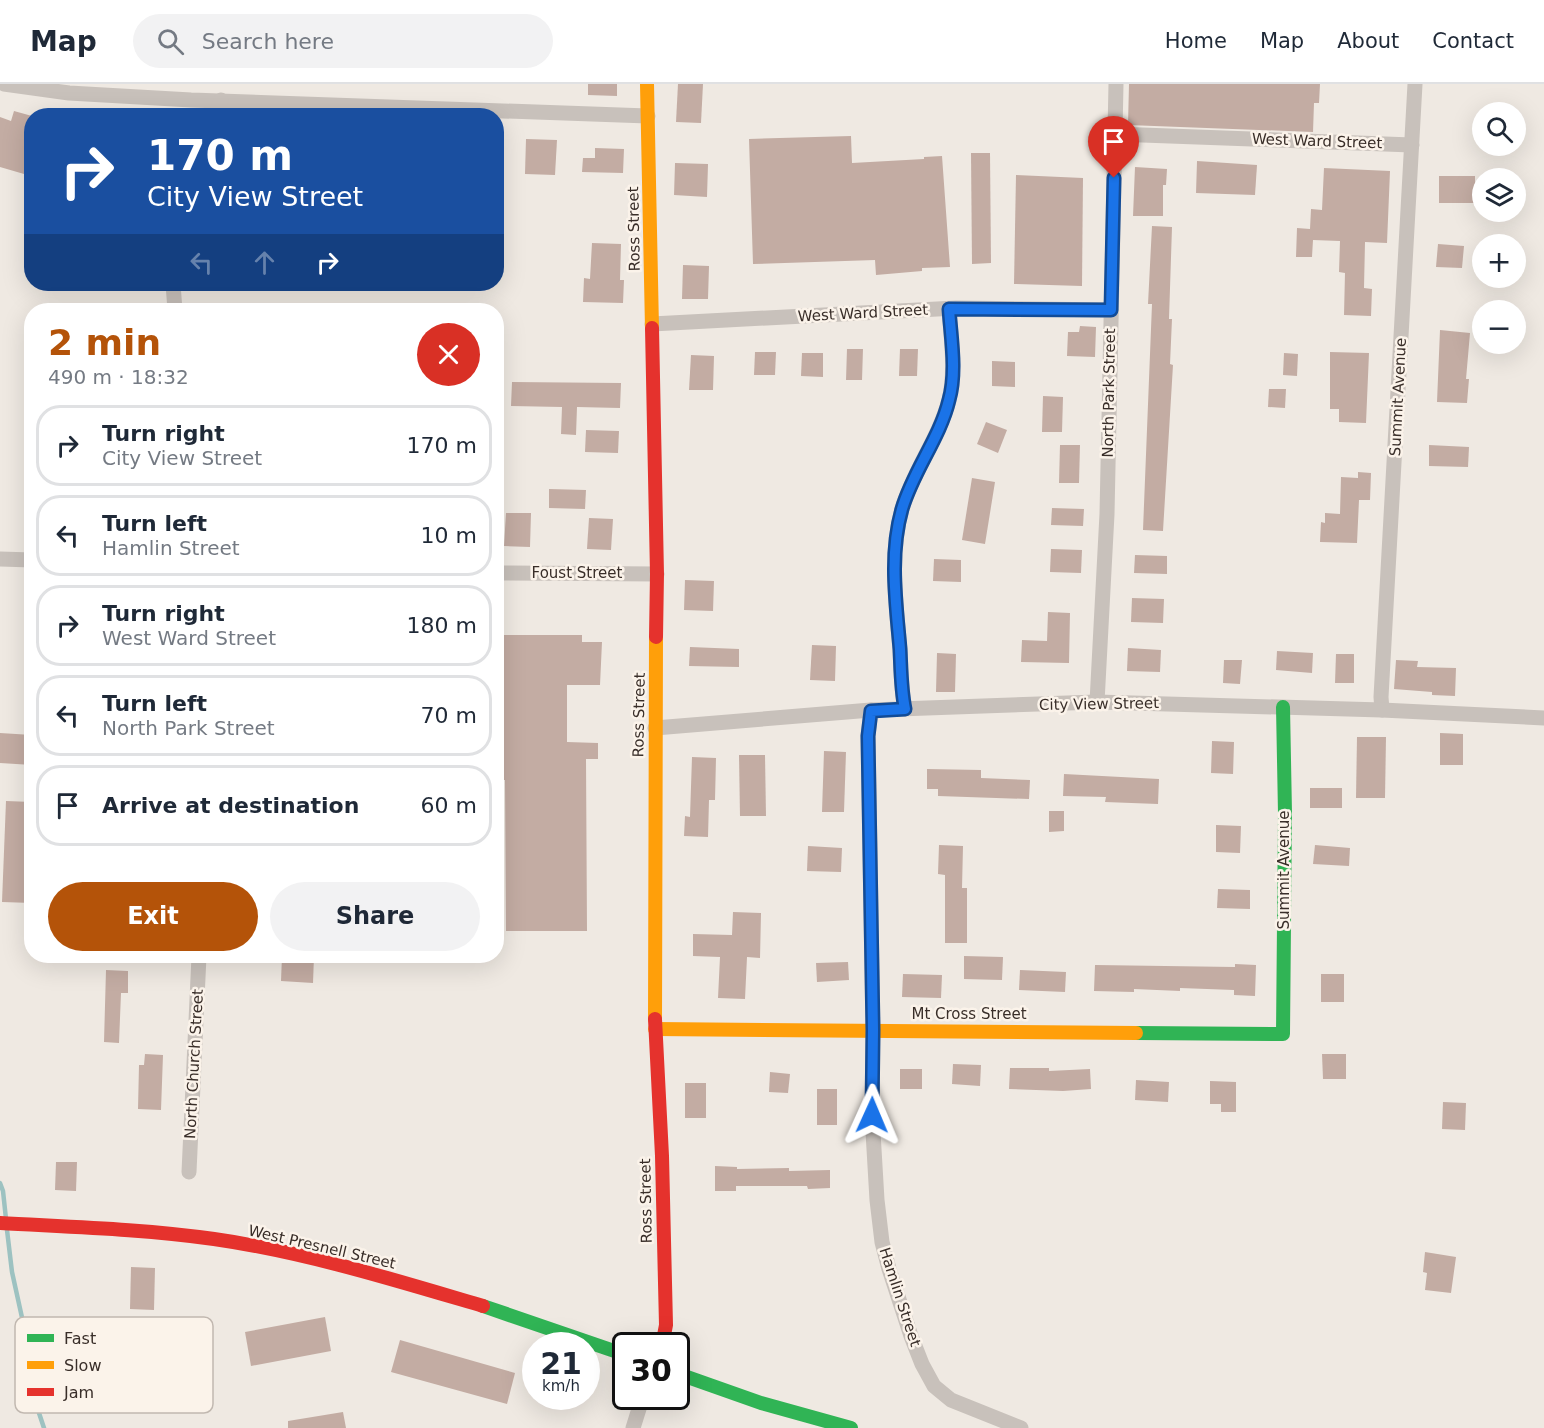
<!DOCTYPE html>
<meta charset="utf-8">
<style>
:root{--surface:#fff;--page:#f2f2f3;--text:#1f2937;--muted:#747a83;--line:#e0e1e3;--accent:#b45309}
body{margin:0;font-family:"DejaVu Sans",sans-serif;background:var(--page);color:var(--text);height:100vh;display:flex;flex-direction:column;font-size:22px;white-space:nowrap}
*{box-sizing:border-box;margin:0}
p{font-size:20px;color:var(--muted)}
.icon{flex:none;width:33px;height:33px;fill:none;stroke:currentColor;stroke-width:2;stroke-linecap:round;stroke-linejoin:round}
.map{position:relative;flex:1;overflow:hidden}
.panel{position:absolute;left:24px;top:219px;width:480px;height:660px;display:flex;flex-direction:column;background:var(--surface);border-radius:24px;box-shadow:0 6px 24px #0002}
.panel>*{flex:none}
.guide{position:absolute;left:24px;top:24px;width:480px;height:183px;border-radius:24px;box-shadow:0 6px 24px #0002;background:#1a4fa0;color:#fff;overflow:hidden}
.controls{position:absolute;left:1472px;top:18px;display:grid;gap:12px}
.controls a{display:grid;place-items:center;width:54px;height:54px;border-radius:50%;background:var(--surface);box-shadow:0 6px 24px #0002;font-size:30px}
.speed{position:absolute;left:522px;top:1248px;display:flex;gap:12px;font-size:30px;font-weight:700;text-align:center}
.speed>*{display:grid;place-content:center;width:78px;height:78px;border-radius:50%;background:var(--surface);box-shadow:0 6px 24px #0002;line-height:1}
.speed small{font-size:15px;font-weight:400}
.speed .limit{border:3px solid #111;border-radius:9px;background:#fff;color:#111}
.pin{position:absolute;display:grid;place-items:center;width:51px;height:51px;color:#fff;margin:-62px -26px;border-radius:50% 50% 50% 0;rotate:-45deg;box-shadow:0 0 6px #0007}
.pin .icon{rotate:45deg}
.me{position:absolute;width:66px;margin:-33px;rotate:1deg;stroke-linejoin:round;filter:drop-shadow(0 0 4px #0008)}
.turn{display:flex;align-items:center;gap:21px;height:126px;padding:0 24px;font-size:27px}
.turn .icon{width:78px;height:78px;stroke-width:2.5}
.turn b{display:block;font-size:42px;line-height:51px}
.lanes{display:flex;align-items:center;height:57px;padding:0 24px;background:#0003;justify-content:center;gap:30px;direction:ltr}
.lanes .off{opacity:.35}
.round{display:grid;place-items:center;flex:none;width:63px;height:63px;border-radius:32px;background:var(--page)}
.headline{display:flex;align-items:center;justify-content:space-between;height:102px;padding:0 24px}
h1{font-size:36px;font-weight:600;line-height:45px;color:var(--accent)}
.primary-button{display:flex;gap:12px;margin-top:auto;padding:12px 24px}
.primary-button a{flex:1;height:69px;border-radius:36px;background:var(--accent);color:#fff;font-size:24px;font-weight:600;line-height:69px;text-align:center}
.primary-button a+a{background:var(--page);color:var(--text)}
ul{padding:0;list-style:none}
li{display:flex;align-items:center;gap:18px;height:81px;margin:0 12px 9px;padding:0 12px;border:3px solid var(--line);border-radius:24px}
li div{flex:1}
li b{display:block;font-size:22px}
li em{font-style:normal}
header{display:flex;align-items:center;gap:36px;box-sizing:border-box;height:84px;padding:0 30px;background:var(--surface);border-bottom:2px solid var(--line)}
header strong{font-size:28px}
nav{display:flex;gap:33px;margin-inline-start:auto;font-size:21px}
.search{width:420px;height:54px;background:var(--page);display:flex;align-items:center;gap:15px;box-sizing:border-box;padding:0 21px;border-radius:33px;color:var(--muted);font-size:22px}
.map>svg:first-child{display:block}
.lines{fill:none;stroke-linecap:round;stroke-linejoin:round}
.stream{stroke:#9dc2c1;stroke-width:4.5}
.building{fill:#c3aca3}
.street{stroke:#c8c1bb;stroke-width:15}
.fast{stroke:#30b455;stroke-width:14}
.slow{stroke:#ff9f0a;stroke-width:14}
.jam{stroke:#e5322d;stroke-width:14}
.route-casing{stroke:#114b97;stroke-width:15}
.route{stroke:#1a73e8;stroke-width:10}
.labels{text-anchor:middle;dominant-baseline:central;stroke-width:5;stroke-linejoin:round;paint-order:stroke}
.street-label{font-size:15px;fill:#392e29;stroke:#fbf3ea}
.key{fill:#fbf3ea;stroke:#c1b8b0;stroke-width:1.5}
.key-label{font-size:16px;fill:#392e29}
</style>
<header>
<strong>Map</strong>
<div class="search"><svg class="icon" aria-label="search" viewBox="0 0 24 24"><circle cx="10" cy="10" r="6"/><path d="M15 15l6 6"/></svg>Search here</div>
<nav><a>Home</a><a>Map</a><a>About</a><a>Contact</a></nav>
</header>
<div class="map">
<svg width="1544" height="1344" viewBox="0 0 1544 1344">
<rect width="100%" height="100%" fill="#efe9e2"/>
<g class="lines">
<g class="stream">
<polyline points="0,1099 3,1107 6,1135"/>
<polyline points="7,1146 12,1188 30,1270 38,1326 44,1344"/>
</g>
</g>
<g class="building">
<polygon points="588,0 617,0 617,12 588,11"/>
<polygon points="678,0 703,0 701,39 676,38"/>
<polygon points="1129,0 1320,0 1319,19 1314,19 1313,48 1128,41"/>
<polygon points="14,27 32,32 32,67 24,90 0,83 0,33 11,37"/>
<polygon points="851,52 852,79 924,75 924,73 942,72 950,183 922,184 922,187 876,191 875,176 753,180 749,55"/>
<polygon points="526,55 557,56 555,91 525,90"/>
<polygon points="595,64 624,65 623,89 582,88 583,74 595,74"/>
<polygon points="971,69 990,69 991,179 972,180"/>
<polygon points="1197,77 1257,81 1255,111 1196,109"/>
<polygon points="675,79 708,80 707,113 674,111"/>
<polygon points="1135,83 1167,85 1166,101 1163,101 1163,132 1133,132"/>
<polygon points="1324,84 1390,87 1387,159 1365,158 1364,204 1372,205 1371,232 1344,231 1345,189 1339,188 1340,157 1313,156 1312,173 1296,173 1297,144 1310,145 1311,125 1322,126"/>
<polygon points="1016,91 1083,94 1082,202 1014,200"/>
<rect x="1439" y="92" width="36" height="27"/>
<polygon points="1152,142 1172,143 1169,235 1172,235 1170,280 1173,281 1163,447 1143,446 1152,220 1148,220"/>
<polygon points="592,159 621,160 620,196 624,196 623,219 583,218 584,194 590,195"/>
<polygon points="1438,160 1464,162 1462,184 1436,183"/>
<polygon points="683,181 709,182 708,215 682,215"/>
<polygon points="1080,242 1096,243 1095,273 1067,272 1068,248 1079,248"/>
<polygon points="1440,246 1470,249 1466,295 1469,295 1467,319 1437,318"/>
<polygon points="847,265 863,265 862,296 846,296"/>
<polygon points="900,265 918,265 917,292 899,292"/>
<polygon points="755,268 776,268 775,291 754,291"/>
<polygon points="1330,268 1369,269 1366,339 1339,338 1339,325 1330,325"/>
<polygon points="802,269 823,269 823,293 801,292"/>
<polygon points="1284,269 1298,270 1297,292 1283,291"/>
<polygon points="691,271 714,272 713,306 689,306"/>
<polygon points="992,277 1015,278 1015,303 992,302"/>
<polygon points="512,298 621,299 620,324 577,323 576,351 561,350 562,323 511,322"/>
<polygon points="1269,305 1286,305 1285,324 1268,323"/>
<polygon points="1043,312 1063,313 1062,348 1042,348"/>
<polygon points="986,338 1007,346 998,369 977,360"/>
<polygon points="586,346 619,347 618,369 585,368"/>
<polygon points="1060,361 1080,361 1079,399 1059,399"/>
<polygon points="1429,361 1469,363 1468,383 1429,382"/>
<polygon points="1358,388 1371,389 1370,416 1359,416 1357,459 1320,458 1321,438 1325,439 1325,429 1340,430 1341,393 1358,394"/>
<polygon points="972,394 995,398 985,460 962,456"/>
<polygon points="549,405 586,406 585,425 549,424"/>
<polygon points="1052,424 1084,425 1083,442 1051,441"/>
<polygon points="506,429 531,429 530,463 504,462"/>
<polygon points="589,434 613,435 611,466 587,465"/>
<polygon points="1051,465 1082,466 1081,489 1050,488"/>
<polygon points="1135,471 1167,472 1167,490 1134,489"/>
<polygon points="934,475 961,476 961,498 933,497"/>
<polygon points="685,496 714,497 713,527 684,526"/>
<polygon points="1132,514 1164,515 1163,539 1131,538"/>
<polygon points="1048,528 1070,529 1069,579 1021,578 1022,556 1047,557"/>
<polygon points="497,551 582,551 582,558 602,558 600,601 567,601 567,658 598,659 598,675 586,675 587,847 506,847 505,696 496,696"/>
<polygon points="812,561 836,562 835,597 810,596"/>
<polygon points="690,563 739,565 739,583 689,582"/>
<polygon points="1128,564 1161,566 1160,588 1127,587"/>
<polygon points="1277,567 1313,569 1312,589 1276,586"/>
<polygon points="937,569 956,570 955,608 936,608"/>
<polygon points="1336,570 1354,570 1354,599 1335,599"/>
<polygon points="1224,576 1242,576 1240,600 1223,599"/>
<polygon points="1396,576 1418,577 1417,583 1456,584 1455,612 1432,611 1432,608 1394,605"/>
<polygon points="0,649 32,651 32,681 0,679"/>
<polygon points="1440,649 1463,650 1463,681 1440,681"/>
<polygon points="1357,653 1386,653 1385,714 1356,714"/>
<polygon points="1212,657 1234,658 1233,690 1211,689"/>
<polygon points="824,667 846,668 844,728 822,728"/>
<polygon points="739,671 765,671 766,732 740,732"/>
<polygon points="692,673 716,674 715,716 709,716 708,753 684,752 685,732 690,733"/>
<polygon points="927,685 981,686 981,694 1030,696 1029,715 938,712 938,705 927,705"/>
<polygon points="1064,690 1159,695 1158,720 1105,718 1106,713 1063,712"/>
<rect x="1310" y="704" width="32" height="20"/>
<polygon points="6,717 32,718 32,819 2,818"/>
<polygon points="1049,727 1064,727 1064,747 1049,748"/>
<polygon points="1216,741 1241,742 1240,769 1216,768"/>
<polygon points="939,761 963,762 962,804 967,804 967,859 945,859 945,791 938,790"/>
<polygon points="1315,761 1350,764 1349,782 1313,780"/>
<polygon points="808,762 842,764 841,788 807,787"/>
<polygon points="1218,805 1250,806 1250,825 1217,824"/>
<polygon points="733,828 761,829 760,874 747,873 745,915 718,914 720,873 693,872 693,850 732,851"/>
<polygon points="282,872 314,872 313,899 281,897"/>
<polygon points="964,872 1003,873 1002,896 964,895"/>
<polygon points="848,878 849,896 817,898 816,879"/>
<polygon points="1235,880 1256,881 1255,912 1234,911 1234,906 1180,904 1180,907 1134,905 1134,908 1094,907 1095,881 1235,883"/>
<polygon points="106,886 128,887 128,909 121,909 119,959 104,958"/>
<polygon points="1020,886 1066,888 1065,908 1019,906"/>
<polygon points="903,890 942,891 941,914 902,913"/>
<rect x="1321" y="890" width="23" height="28"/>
<polygon points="145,970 163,971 161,1026 138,1025 139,981 144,981"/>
<polygon points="1322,970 1346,970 1346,995 1323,995"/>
<polygon points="953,980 981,981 980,1002 952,1000"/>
<polygon points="1010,984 1049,984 1049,987 1090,985 1091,1005 1063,1007 1009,1005"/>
<rect x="900" y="985" width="22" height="20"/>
<polygon points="770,988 790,990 788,1009 769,1008"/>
<polygon points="1136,996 1169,998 1168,1018 1135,1016"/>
<polygon points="1210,997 1236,998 1236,1028 1221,1028 1221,1020 1210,1020"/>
<rect x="685" y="999" width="21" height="35"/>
<rect x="817" y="1005" width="20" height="36"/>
<polygon points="1443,1018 1466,1019 1465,1046 1442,1045"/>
<polygon points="56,1078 77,1078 76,1107 55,1106"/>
<polygon points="715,1082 737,1083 737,1085 789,1084 789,1087 830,1086 830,1104 808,1105 807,1102 736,1102 736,1107 715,1107"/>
<polygon points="1425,1168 1456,1173 1451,1209 1425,1206 1427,1189 1423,1188"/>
<polygon points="131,1183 155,1184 154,1226 130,1225"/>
<polygon points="325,1233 331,1267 251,1282 245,1248"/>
<polygon points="400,1256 515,1289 507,1320 391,1288"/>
<polygon points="343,1328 346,1344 288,1344 288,1337"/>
</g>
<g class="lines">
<g class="street">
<polyline points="4,0 69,9 191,16 648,32"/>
<polyline points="215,32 221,16"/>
<polyline points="1115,50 1412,61"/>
<polyline points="173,200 175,226"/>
<polyline points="652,240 956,224 1111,226"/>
<polyline points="0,475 32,476"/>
<polyline points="496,489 657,490"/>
<polyline points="1097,618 1107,430 1116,0"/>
<path d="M905,625C901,606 901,585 900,566C896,519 889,471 902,425C913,387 939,354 949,316C956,289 951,253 949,225"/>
<polyline points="871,626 868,652 873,947 872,1031 877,1116 882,1158 889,1185 911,1252 922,1280 934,1302 951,1316 1021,1344"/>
<polyline points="1382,626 1381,613 1415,0"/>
<polyline points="655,644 871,626 1097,618 1382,626 1544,634"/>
<polyline points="189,1088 199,872"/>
<polyline points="633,1344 643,1312"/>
</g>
<g class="fast">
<polyline points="1136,949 1283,950 1285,729 1283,623"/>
<polyline points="483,1222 626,1271"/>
<polyline points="676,1289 761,1319 851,1344"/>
</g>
<g class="slow">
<polyline points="647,0 652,244"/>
<polyline points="655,935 656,553"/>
<polyline points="655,945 1136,949"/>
</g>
<g class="jam">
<polyline points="652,244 657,490 656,553"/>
<polyline points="655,935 662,1072 666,1241 662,1262"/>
<path d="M0,1139C71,1143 143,1145 214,1155C305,1168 395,1196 483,1222"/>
</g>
</g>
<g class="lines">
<g class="route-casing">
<path id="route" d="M872,1031L873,946L868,652L871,627L905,625C901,606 901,585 900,565C896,518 889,471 902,425C913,387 940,354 949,316C957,288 951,254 949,225L1111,226L1114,94"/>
</g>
<use href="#route" class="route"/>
</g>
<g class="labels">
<g class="street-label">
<text transform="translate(1317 57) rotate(2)">West Ward Street</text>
<text transform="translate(634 145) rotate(-91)">Ross Street</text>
<text transform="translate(863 229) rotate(-3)">West Ward Street</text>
<text transform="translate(1109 309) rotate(-89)">North Park Street</text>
<text transform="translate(1398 313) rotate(-87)">Summit Avenue</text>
<text x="577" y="489">Foust Street</text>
<text transform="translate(1099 620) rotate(-1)">City View Street</text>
<text transform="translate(639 631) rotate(-89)">Ross Street</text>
<text transform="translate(1284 786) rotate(-90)">Summit Avenue</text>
<text x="969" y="930">Mt Cross Street</text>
<text transform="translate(194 980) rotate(-87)">North Church Street</text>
<text transform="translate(646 1117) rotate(-91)">Ross Street</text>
<text transform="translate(322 1163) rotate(13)">West Presnell Street</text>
<text transform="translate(900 1213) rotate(72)">Hamlin Street</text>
</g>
</g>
<rect x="15" y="1233" width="198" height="96" rx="9" class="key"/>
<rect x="27" y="1250" width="27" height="8" fill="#30b455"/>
<rect x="27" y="1277" width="27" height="8" fill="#ff9f0a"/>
<rect x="27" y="1304" width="27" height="8" fill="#e5322d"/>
<g class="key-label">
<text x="64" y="1260">Fast</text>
<text x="64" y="1287">Slow</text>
<text x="64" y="1314">Jam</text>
</g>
</svg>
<div class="controls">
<a><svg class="icon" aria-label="search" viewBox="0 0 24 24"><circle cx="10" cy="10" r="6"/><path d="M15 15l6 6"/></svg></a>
<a><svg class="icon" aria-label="layers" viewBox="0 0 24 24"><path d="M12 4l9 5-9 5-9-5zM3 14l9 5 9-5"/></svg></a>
<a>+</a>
<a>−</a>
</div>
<div class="speed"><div>21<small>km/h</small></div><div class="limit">30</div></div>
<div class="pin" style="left:1114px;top:94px;background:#d93025"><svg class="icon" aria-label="arrive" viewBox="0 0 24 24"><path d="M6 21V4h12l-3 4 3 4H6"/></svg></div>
<svg class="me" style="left:872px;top:1031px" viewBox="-20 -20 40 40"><path d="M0-17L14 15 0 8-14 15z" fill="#1a73e8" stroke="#fff" stroke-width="4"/></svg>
<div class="guide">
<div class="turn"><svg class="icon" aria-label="right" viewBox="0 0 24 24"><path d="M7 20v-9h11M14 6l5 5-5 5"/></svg><div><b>170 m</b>City View Street</div></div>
<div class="lanes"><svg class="icon off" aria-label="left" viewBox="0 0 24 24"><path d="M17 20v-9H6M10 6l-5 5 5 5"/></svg><svg class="icon off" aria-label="ahead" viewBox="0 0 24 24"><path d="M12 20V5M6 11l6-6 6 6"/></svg><svg class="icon" aria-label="right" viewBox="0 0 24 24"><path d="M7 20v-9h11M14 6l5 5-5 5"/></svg></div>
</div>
<section class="panel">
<div class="headline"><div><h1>2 min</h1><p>490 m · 18:32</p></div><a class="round" style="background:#d93025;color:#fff"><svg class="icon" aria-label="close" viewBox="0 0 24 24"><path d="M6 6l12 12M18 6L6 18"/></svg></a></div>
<ul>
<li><svg class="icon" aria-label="right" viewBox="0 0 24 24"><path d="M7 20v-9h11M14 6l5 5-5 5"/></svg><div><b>Turn right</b><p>City View Street</p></div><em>170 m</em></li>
<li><svg class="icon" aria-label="left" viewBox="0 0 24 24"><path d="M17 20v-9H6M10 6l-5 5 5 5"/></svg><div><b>Turn left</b><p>Hamlin Street</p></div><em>10 m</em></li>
<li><svg class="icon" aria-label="right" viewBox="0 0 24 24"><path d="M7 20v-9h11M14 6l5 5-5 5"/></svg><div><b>Turn right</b><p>West Ward Street</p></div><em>180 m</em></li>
<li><svg class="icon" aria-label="left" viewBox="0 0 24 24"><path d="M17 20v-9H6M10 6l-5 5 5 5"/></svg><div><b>Turn left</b><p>North Park Street</p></div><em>70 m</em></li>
<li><svg class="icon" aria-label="arrive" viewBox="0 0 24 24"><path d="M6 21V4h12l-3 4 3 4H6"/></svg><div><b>Arrive at destination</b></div><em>60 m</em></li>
</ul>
<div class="primary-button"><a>Exit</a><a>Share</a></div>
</section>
</div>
